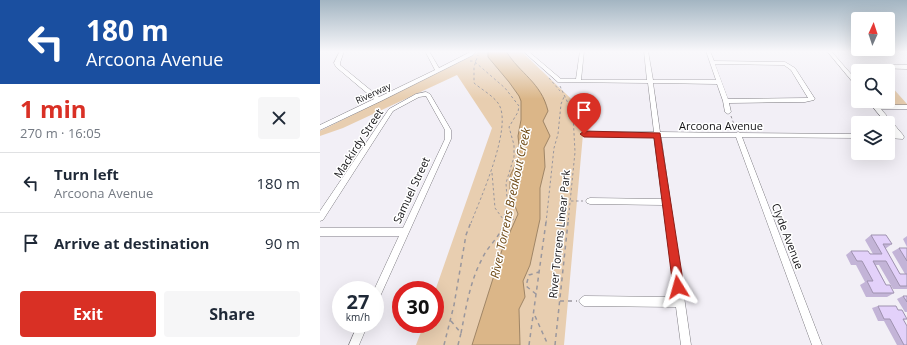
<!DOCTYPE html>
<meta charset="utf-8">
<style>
:root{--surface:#fff;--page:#f6f6f7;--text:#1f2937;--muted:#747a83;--line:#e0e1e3;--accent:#d93025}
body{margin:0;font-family:"Open Sans",sans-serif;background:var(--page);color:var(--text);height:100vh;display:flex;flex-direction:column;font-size:15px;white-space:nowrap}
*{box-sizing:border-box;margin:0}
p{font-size:13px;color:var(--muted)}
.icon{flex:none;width:22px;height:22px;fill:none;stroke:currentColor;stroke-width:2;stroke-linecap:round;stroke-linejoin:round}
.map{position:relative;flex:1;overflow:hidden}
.drawer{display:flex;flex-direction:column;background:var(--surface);width:320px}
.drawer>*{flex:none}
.banner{background:#1a4fa0;color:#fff;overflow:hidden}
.needle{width:26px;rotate:3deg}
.fabs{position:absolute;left:531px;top:12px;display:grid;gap:8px}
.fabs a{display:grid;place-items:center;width:44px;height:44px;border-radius:4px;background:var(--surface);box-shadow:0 4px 16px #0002;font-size:20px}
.speed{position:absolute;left:12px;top:281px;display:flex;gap:8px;font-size:20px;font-weight:700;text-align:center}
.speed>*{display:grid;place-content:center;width:52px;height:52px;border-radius:50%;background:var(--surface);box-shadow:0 4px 16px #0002;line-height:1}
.speed small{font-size:10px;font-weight:400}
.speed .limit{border:6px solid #d22;background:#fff;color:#111}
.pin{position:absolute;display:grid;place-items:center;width:34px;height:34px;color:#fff;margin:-41px -17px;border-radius:50% 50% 50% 0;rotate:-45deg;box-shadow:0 0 4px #0007}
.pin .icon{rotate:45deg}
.me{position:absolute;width:44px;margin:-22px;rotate:352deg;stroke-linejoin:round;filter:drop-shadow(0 0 3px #0008)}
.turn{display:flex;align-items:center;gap:14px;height:84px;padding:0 20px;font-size:18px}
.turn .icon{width:52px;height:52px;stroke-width:2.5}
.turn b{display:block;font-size:28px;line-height:34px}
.round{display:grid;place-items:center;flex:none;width:42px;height:42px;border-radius:4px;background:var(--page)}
.overview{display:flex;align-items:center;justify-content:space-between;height:68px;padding:0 20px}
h1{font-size:24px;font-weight:700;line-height:30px;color:var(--accent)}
.cta{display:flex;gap:8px;margin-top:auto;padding:8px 20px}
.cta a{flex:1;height:46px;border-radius:4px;background:var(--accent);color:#fff;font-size:16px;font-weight:700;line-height:46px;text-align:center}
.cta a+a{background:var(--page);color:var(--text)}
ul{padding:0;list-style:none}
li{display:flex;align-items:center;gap:12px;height:60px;padding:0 20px;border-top:1px solid var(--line)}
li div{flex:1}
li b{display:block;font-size:15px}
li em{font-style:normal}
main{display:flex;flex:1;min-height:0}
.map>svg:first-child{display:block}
.green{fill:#e8ceb0}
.water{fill:#dbb688;stroke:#9f8566}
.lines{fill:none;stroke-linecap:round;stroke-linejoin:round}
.minor-casing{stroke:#7f7d83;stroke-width:1}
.path-far1{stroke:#9a979d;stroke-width:1;stroke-dasharray:2.5 2.5;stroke-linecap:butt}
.path{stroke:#9a979d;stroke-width:1.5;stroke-dasharray:4 4;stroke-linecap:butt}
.minor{fill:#fff;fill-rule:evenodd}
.wall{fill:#c3b4d7}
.building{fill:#e3d1fa;stroke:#9f92af}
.route{fill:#d93025;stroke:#8d1f18}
.labels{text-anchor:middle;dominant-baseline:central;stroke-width:3;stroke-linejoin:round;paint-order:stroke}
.far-street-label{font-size:9px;fill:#141316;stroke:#fff}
.street-label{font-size:11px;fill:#141316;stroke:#fff}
.water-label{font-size:12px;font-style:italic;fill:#6f4a15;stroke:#fff}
</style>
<main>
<section class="drawer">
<div class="banner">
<div class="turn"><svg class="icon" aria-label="left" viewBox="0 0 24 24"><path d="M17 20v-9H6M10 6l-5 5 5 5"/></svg><div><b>180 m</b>Arcoona Avenue</div></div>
</div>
<div class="overview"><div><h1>1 min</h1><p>270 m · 16:05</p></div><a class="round"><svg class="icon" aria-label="close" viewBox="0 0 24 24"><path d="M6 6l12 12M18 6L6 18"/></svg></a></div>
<ul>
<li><svg class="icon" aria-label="left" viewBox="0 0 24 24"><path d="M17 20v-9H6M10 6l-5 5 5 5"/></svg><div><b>Turn left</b><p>Arcoona Avenue</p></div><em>180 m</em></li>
<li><svg class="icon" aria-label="arrive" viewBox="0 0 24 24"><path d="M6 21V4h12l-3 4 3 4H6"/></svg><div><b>Arrive at destination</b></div><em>90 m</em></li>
</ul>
<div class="cta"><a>Exit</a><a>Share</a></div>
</section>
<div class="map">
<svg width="587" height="345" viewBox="0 0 587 345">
<rect width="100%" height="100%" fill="#f2eff6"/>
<g class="green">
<polygon points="158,51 201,51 265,112 244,345 96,345 104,324 115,324 115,291 172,128 137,75 23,128 0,136 0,131 157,53"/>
<polygon points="568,86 571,86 587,104 587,107 556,107 551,101 568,101"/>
</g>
<path class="water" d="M168,51H186C200,74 221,82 228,111L223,121L230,136L224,148L225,167L220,188V219L210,265L203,281L205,297L199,309L200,345H152L182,250L198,214L190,193V176L200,155L198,136L201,120V101L199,96L189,82L168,57Z"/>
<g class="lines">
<g class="minor-casing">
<g id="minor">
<polygon points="20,51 24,51 20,63 20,65 59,97 115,70 105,51 109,51 119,68 152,51 157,51 153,55 61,101 0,130 0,125 54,99 16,67 14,63"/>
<path d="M203,51H208L241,79H256L260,51H264L261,80H327L324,51H328L333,80H396L386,51H390L394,61L465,62L475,68L495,99L494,100L485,102L409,103L411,112L408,114L405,112L403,101L397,84L333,83L340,132L416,133L418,132L421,133L538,134V138L422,137L502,345H492L416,137H341L371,345H361L356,307L264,306L261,304L259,301L261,298L264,296L355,297L343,205L270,204L267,203L266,201L267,199L270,198L342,199L334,137L264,136L261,134L264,132H334L328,83L238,82ZM395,64L464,65L471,70L488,98L408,99Z"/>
<polygon points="507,51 511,51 538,82 538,87 536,86"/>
<polygon points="558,65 587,65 587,69 556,68 555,67"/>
<polygon points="106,92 110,94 131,130 131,139 58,301 55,303 55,290 54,290 79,236 0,236 0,228 83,228 125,139 125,130 106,96 99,97 73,111 3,220 0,221 0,211 69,109 96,94"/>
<polygon points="548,101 554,101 558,105 587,105 587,109 561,109 583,135 584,137 583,139 568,138 568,134 575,134 568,125 568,123 566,123"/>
<polygon points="38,324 48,324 39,345 29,345"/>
</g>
</g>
<g class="path-far1">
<polyline points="150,61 156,61"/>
<polyline points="155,62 185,88 199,106 198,112 189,127 194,145 194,157 186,183 187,199 184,221 195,219"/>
<polyline points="229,78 240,91"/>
<polyline points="240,86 253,114 255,152 248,223"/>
<polyline points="411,116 416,130"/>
<polyline points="172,173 175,208 183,219"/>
<polyline points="251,201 263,201"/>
<path d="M151,223C160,199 194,125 178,103C172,95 161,89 154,83V67L158,55"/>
<polyline points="184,223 184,221"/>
<polyline points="226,223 234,148 238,134 241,104 244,97"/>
</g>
<g class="path">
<polyline points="216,294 206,286 209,275 219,272"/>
<polyline points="240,301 257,301"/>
<polyline points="215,316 228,345"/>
<polyline points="131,321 141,333 138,345"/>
<path d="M141,333C146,308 150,281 162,259C168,245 181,237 184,222"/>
<polyline points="124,345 134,305 146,235 151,222"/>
<polyline points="209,345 226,222"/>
<polyline points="235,345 248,222"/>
</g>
<use href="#minor" class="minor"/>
</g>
<g class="wall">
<polygon points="551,235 572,244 565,249 580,274 585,274 572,252 579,248 587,248 587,289 573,289 559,265 556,265 566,285 574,293 567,297 546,297 540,285 545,282 536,265 531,265 526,255 531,251 553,254 545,240"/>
<polygon points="587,236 587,247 583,239"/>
<polygon points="583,296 587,296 587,312 585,312 577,299"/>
<polygon points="558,306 578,310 587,319 583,320 587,345 577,345 564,321 558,321 552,308"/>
</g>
<g class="building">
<polygon points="551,235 566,235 572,244 563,244 580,274 587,274 587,286 580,286 566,261 553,261 566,285 570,285 574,293 553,293 547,281 553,281 542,261 537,261 531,251 548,251 550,254 562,254"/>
<polygon points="579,248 587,248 587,261"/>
<polygon points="583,296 587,296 587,302"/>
<polygon points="558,306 576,306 578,310 582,310 587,319 583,319 587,326 587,345 584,345 570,319 564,319"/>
</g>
<linearGradient id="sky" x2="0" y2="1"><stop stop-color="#a3b5c2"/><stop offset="0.52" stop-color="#f9f8fb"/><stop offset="1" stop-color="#f9f8fb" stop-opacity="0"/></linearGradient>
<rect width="587" height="99" fill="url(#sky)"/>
<polygon class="route" points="264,131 340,133 364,287 363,292 358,293 354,292 353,287 334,138 264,137 260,134"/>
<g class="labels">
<g class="far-street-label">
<text transform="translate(53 93) rotate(-25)">Riverway</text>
</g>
<g class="street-label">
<text x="401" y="125">Arcoona Avenue</text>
<text transform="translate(38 143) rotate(-57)">Mackirdy Street</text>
<text transform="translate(91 190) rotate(-65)">Samuel Street</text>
<text transform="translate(239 234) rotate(-84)">River Torrens Linear Park</text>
<text transform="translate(468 236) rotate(69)">Clyde Avenue</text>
</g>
<g class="water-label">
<text transform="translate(190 203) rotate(-78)">River Torrens Breakout Creek</text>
</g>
</g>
</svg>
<div class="fabs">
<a><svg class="needle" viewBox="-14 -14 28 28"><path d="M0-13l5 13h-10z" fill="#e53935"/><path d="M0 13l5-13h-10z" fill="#747a83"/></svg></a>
<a><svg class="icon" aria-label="search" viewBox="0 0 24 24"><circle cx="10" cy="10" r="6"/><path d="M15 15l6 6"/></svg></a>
<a><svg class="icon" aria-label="layers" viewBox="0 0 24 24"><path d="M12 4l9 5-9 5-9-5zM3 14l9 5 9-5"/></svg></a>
</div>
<div class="speed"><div>27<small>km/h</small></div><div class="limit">30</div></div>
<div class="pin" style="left:264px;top:134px;background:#d93025"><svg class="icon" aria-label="arrive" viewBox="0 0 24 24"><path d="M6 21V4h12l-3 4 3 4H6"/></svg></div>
<svg class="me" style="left:358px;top:287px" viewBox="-20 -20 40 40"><path d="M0-17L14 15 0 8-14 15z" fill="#d93025" stroke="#fff" stroke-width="4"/></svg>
</div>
</main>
